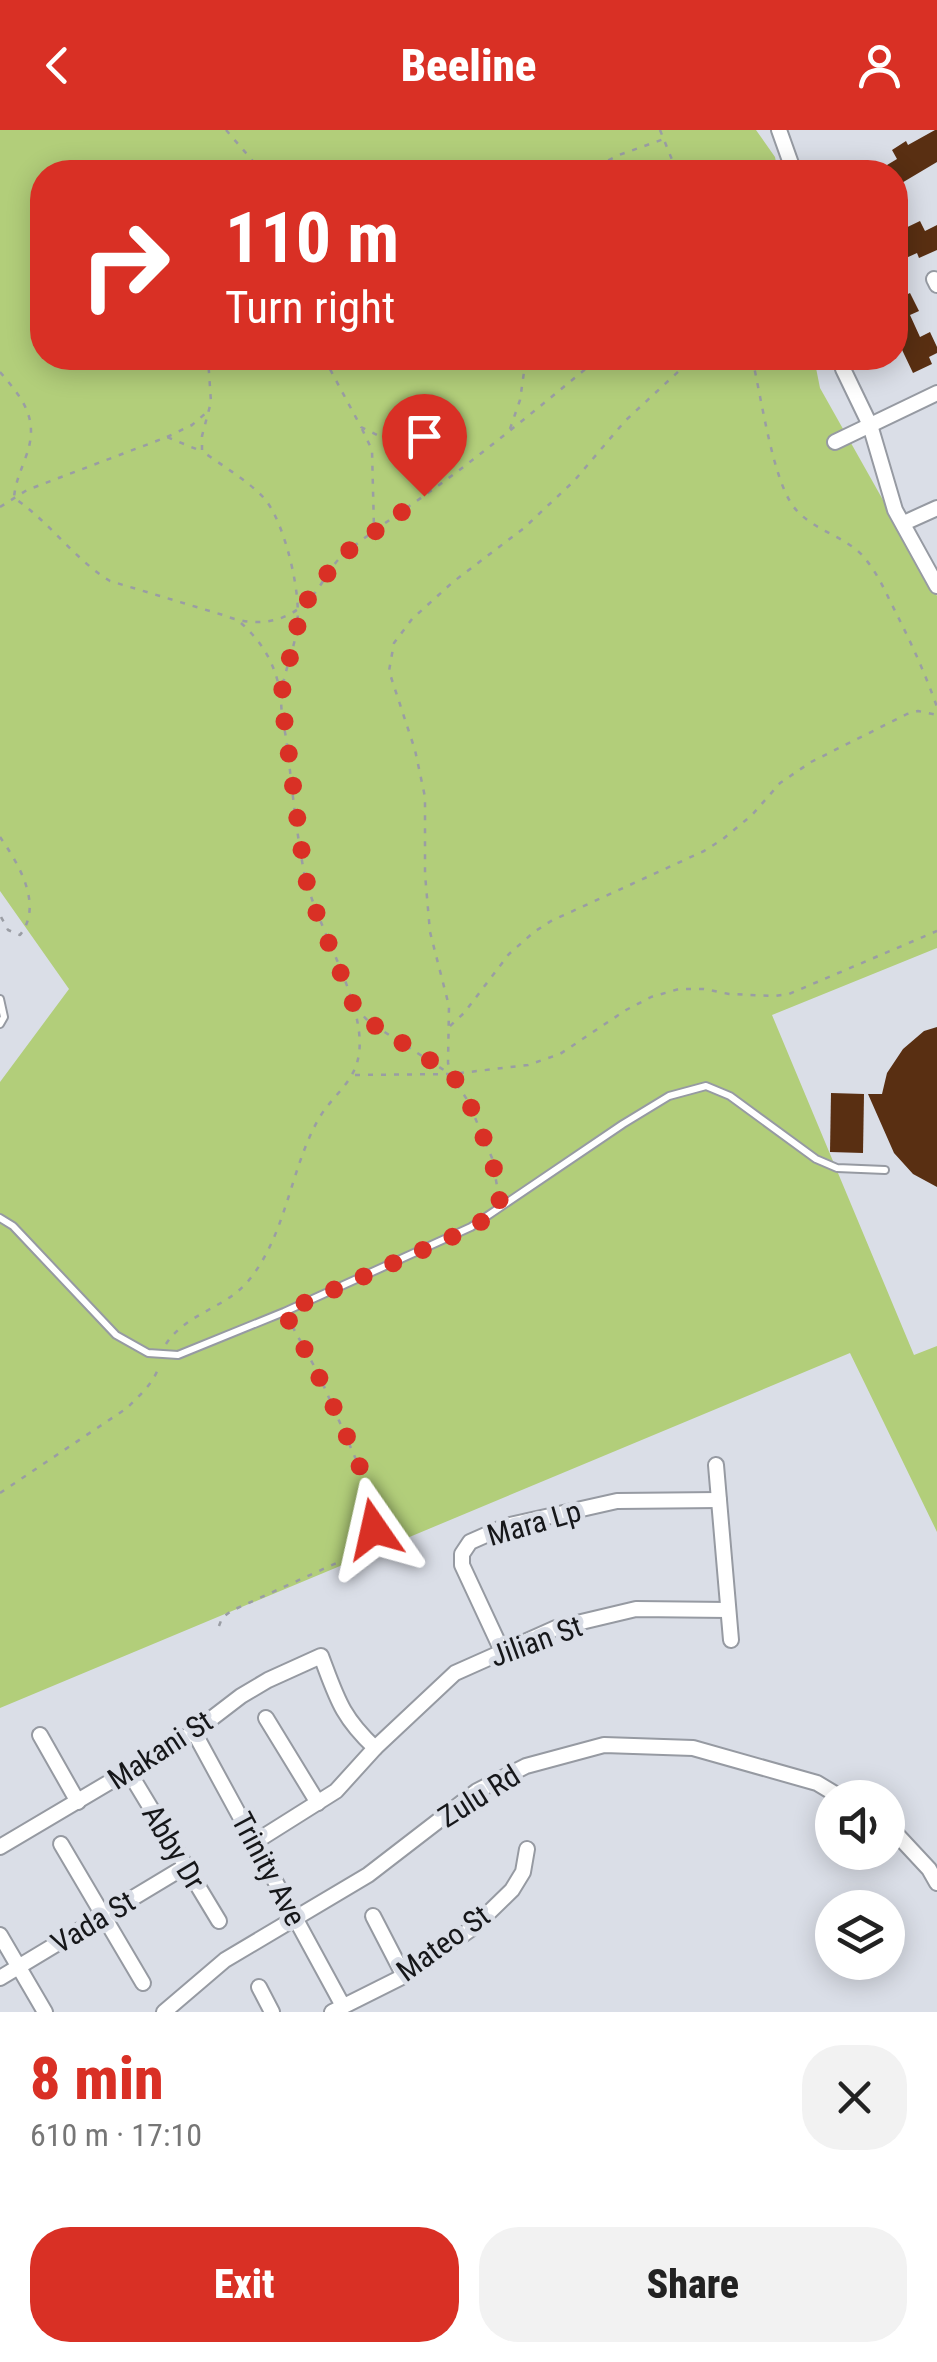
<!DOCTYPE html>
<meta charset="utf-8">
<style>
:root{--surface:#fff;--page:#f2f2f2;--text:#222;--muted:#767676;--accent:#d93025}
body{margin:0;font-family:"Roboto Condensed",sans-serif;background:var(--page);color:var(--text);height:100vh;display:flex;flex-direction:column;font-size:38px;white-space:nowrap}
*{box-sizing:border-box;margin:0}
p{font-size:32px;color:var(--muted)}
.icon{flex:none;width:55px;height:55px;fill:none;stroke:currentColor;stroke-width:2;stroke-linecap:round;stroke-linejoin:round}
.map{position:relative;height:1882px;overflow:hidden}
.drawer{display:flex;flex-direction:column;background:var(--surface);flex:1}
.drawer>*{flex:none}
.banner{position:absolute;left:30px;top:30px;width:878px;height:210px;border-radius:40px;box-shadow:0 5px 25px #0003;background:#d93025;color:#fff;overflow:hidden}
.buttons{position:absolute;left:815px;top:1650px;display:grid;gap:20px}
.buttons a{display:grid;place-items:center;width:90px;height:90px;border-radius:50%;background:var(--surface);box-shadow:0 5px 25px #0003;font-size:50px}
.pin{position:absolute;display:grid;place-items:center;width:85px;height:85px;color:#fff;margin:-102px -42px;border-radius:50% 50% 50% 0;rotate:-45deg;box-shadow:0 0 10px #0007}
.pin .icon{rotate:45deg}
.me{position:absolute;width:110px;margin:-55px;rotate:349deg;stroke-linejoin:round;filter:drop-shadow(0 0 8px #0008)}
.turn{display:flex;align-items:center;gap:35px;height:210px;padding:0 30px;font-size:45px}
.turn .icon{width:130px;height:130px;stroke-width:2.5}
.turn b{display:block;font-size:70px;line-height:85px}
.round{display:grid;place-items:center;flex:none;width:105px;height:105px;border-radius:40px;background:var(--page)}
.overview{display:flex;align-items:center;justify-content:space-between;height:170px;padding:0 30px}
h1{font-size:60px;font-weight:800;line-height:75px;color:var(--accent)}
.cta{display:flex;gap:20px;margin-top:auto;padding:20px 30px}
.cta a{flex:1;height:115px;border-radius:40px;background:var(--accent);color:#fff;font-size:40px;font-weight:800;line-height:115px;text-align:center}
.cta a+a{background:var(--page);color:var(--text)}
header{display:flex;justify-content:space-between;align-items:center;height:130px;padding:0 30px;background:var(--accent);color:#fff;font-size:45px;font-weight:800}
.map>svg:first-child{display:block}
.green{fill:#b2ce7a}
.building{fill:#592f12}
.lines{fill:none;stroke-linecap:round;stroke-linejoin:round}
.service-casing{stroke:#969aa2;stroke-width:10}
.minor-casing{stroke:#969aa2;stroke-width:18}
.path{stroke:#9a9da4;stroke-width:2.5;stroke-dasharray:5 8;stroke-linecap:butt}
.service{stroke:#fff;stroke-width:6}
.minor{stroke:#fff;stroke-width:14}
.route{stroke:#d93025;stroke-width:18;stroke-dasharray:0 32.4}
.labels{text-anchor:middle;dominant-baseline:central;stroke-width:10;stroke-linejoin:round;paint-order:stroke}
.street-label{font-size:30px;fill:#16171a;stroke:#dadee7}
</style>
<header><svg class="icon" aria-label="back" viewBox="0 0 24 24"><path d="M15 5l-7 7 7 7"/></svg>Beeline<svg class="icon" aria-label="person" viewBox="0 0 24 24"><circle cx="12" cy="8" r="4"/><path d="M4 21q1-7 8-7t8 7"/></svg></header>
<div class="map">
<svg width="937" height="1882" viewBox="0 0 937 1882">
<rect width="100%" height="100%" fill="#dadee7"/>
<polygon class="green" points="0,0 756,0 775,27 778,42 42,42 42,228 814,228 820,258 937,466 937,818 772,885 914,1225 937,1216 937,1402 850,1223 0,1578 0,952 69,859 0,761"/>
<g class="building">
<polygon points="935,0 937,0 937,32 895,57 895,42 843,42 846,30 877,38 877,41 897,29 892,20 906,11 908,15"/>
<polygon points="920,91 925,101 937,95 937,120 919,128 917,123 895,133 895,103"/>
<polygon points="910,163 919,181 910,185 920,207 930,202 937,217 937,223 929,227 932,234 913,243 895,205 895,170"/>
<polygon points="937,897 937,1057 913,1044 894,1023 868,964 882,964 887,943 903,919 924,901"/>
<polygon points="831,963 864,964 863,1023 830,1022"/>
</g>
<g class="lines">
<g class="service-casing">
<g id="service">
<polyline points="0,869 4,887 0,894"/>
<polyline points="0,1088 13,1096 116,1205 148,1223 178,1225 284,1182 471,1097 623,994 669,966 706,956 730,966 816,1029 837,1038 885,1040"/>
</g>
</g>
<g class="minor-casing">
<g id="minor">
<polyline points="779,0 794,42"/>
<polyline points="934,149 937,155"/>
<polyline points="840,228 843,239 870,295 895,380 937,456"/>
<polyline points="835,312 937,263"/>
<polyline points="904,393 937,378"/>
<polyline points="716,1335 731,1510"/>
<polyline points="502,1521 462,1435 462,1424 470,1412 506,1396 617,1371 719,1370"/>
<polyline points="266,1588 318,1673"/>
<polyline points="194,1602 343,1876"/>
<polyline points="40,1605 78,1672"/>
<polyline points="129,1642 219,1791"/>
<polyline points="888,1695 929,1739 937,1753"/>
<polyline points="255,1712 336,1661 375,1618 455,1543 556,1498 636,1479 728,1480"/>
<polyline points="61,1714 143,1853"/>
<path d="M0,1717L194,1602L241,1566L268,1550L321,1526C337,1568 341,1586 375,1618"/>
<polyline points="373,1786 404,1846"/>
<polyline points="0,1805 45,1882"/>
<polyline points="0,1848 186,1736"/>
<polyline points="259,1857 272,1882"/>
<polyline points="164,1882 225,1830 368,1745 477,1661 526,1636 604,1615 693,1618 817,1653 842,1668"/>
<polyline points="332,1882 404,1846 474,1797 512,1760 523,1742 527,1719"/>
</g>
</g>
<g class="path">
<polyline points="226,0 252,30 257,42"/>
<polyline points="660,0 677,42"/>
<polyline points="585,42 619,25 664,9"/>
<polyline points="324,228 361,297 381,307 448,347"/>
<path d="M752,228C761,265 772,347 793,376C811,400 843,405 862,425C874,438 883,456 890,471C908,506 924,540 937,577"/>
<path d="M0,242C25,271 40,291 25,329C20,343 15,354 14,368C50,392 74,429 110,451L223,485C250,496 279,495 302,476C320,463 328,437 345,423C379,396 415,373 450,347C501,309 550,268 599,228"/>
<polyline points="362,299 372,320 374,399"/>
<polyline points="510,299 520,270 526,228"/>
<polyline points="167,307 192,295 206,283"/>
<polyline points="0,377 27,360 167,307 201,321"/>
<path d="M241,493C263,513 275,534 280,562"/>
<path d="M0,707C18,733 44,775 20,805L8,800L0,785"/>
<polyline points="355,877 369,892 450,944"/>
<polyline points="450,896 464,883 509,824 534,802 551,791 704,721 723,709 752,685 780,653 811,632 907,584 918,581 937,585"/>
<polyline points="355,945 452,944 528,935 560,924 626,880 651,867 679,859 704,859 729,864 775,866 789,864 937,801"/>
<polyline points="499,1067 492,1028 468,971 453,948 448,933 449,876 430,802 425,744 425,667 415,620 389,541 394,513 412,489 453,452 524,398 574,351 625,291 693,228"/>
<path d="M166,1214C186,1183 227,1178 249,1150C288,1102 290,1036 321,985C334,965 353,952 358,929C370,878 315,796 304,742C296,700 292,657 287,615C285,598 279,579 282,562C284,540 295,519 297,496C300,473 294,443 288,421C283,404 275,380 263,367C247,350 221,335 202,321V306L211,272L208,228"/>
<path d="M0,1363L127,1278C139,1266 154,1253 159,1236"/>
<polyline points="219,1496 222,1488 231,1481 343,1430 370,1407 374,1399 375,1381 358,1334 319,1245 290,1192"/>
</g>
<use href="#service" class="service"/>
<use href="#minor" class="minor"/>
</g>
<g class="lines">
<path class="route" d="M374,1399C375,1368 360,1337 348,1309C329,1265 308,1224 284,1182L472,1098L501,1078L492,1028L468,970L452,944L369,892L354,876L315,779L305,746L281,565L298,494L297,479L303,476L340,427L424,366"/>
</g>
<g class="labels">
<g class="street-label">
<text transform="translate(534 1393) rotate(-16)">Mara Lp</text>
<text transform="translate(536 1511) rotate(-20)">Jilian St</text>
<text transform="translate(160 1620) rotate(-33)">Makani St</text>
<text transform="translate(479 1666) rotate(-32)">Zulu Rd</text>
<text transform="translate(174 1717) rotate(59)">Abby Dr</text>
<text transform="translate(269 1739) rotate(62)">Trinity Ave</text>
<text transform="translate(93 1792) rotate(-31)">Vada St</text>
<text transform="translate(443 1813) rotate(-36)">Mateo St</text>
</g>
</g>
</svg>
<div class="buttons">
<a><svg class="icon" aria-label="sound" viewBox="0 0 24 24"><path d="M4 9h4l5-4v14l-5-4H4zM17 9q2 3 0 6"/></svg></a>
<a><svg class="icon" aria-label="layers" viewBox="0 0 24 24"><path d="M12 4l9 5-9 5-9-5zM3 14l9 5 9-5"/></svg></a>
</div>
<div class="pin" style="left:424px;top:366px;background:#d93025"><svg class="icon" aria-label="arrive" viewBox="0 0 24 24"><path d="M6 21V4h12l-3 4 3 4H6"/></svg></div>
<svg class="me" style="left:374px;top:1399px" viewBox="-20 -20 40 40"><path d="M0-17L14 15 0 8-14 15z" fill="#d93025" stroke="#fff" stroke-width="4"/></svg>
<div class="banner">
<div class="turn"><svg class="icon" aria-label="right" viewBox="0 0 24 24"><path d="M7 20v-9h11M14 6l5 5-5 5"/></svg><div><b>110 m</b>Turn right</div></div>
</div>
</div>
<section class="drawer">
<div class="overview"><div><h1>8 min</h1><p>610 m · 17:10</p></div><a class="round"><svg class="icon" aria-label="close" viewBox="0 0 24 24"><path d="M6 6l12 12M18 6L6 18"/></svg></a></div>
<div class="cta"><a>Exit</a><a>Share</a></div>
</section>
